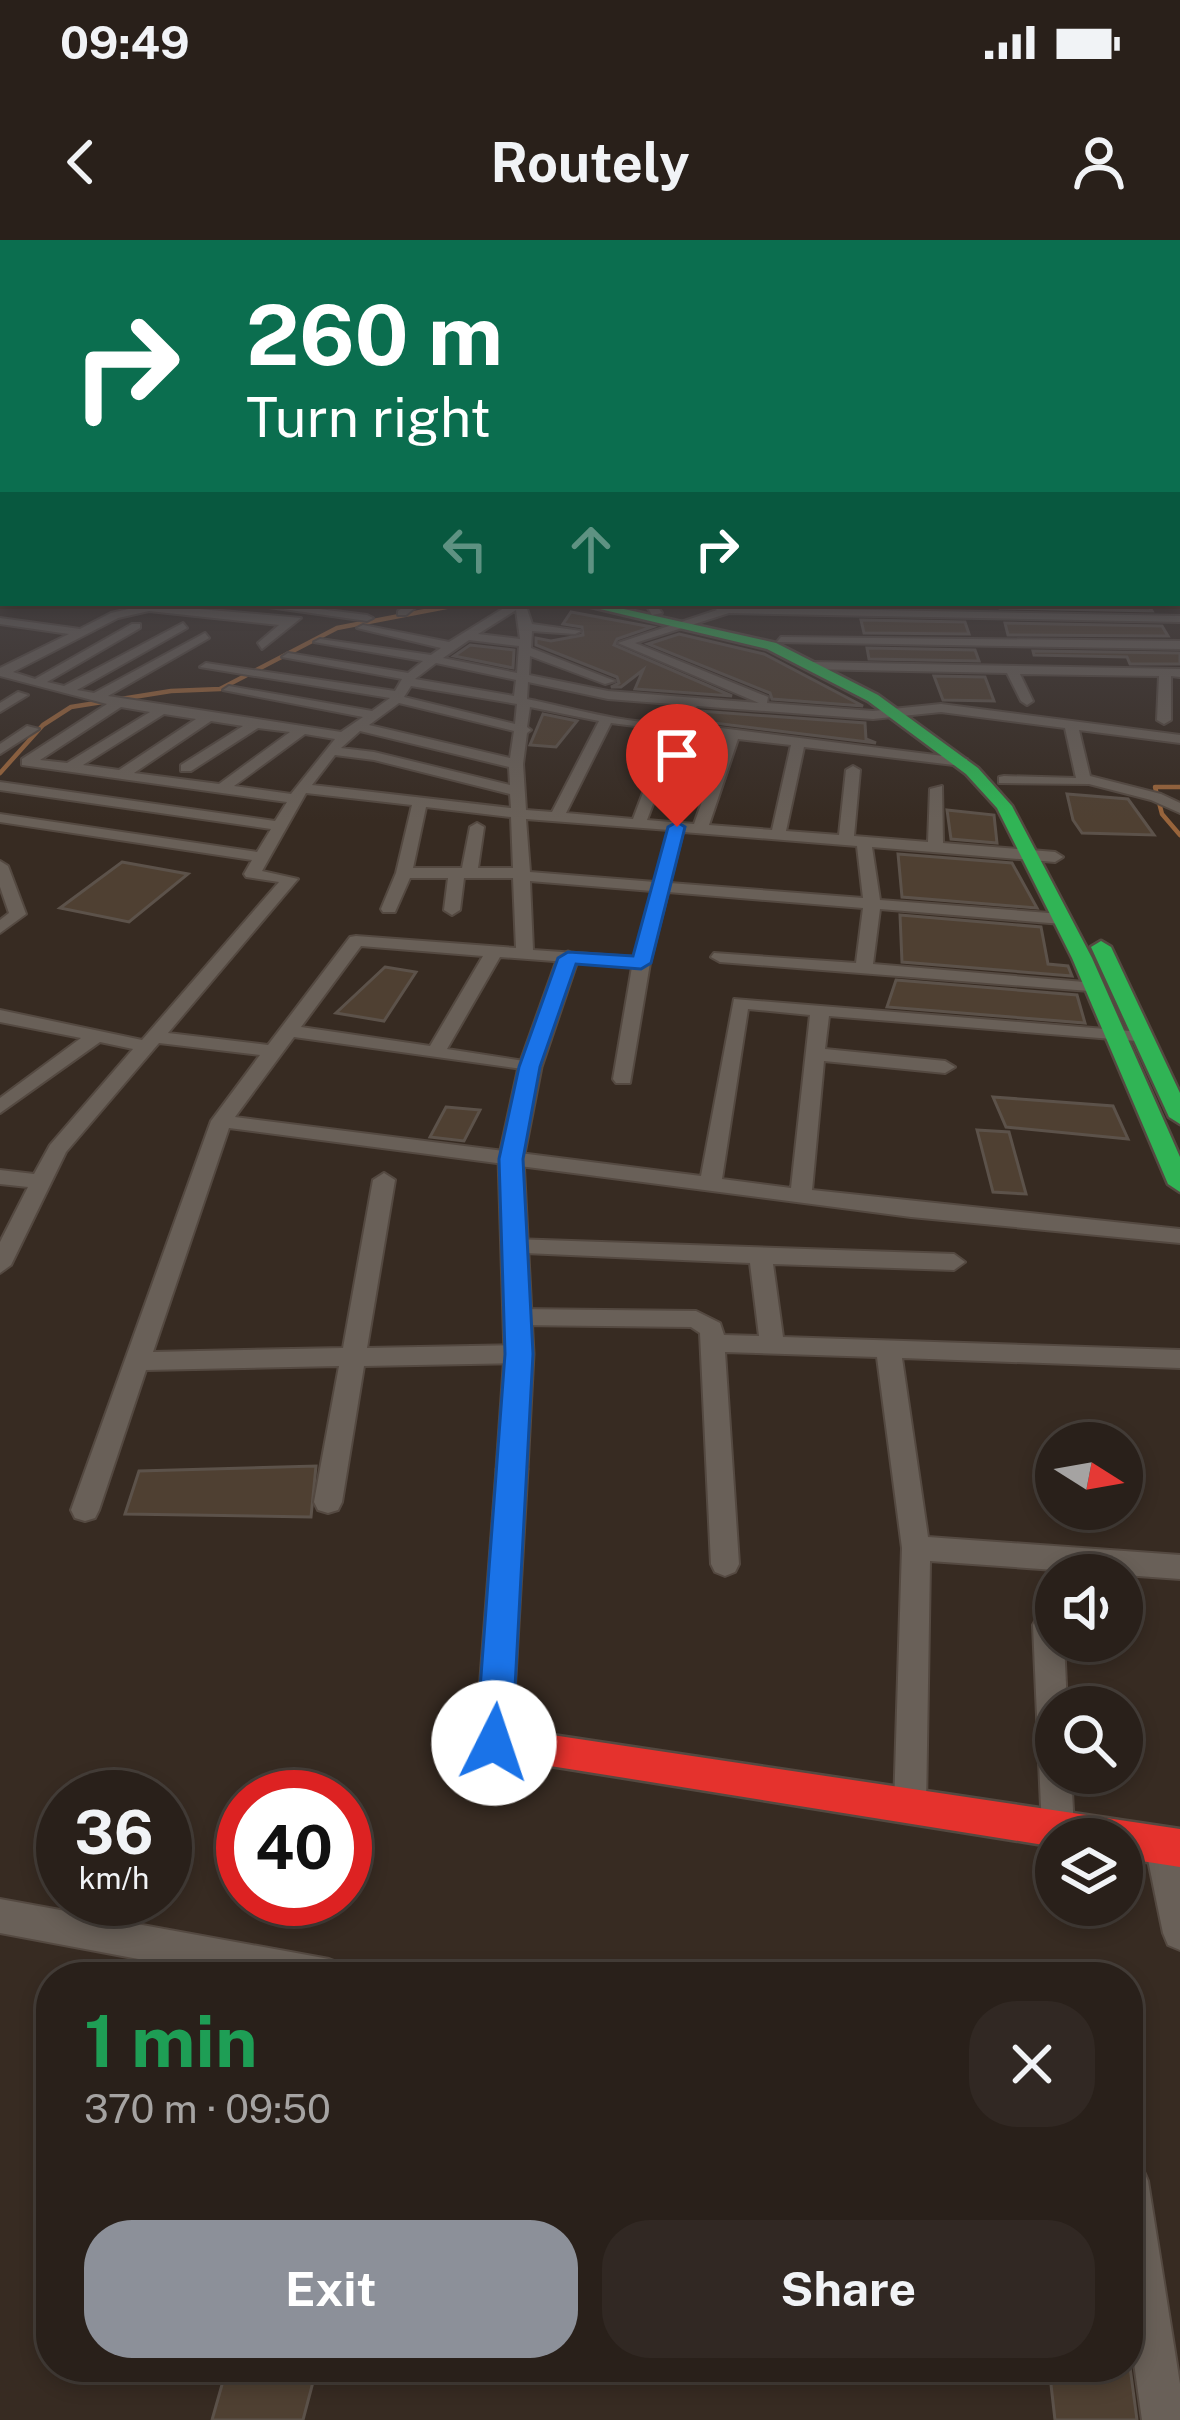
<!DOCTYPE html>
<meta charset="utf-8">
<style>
:root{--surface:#29201a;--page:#312823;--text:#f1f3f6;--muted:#a5a3a2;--line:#453e39;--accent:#8c9099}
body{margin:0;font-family:"Public Sans",sans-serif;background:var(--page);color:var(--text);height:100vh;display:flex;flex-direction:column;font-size:45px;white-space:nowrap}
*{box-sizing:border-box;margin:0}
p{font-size:39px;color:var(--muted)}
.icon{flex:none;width:66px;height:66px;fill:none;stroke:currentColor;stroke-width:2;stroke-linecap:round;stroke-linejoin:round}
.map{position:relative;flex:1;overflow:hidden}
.details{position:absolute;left:36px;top:1722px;width:1107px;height:420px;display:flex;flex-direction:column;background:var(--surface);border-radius:48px;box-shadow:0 6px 18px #0003,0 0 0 3px var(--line)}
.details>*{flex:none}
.banner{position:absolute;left:0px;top:0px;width:1182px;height:366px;box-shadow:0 6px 18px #0003,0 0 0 3px var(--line);background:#0b6e4f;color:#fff;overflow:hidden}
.needle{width:78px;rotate:101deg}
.controls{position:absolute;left:1035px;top:1182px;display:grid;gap:24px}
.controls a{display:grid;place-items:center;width:108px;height:108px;border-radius:50%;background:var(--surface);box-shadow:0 6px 18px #0003,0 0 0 3px var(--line);font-size:60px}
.speed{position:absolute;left:36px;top:1530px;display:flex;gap:24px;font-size:60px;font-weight:700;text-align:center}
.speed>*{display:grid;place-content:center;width:156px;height:156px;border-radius:50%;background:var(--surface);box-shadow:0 6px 18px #0003,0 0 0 3px var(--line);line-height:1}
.speed small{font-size:30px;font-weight:400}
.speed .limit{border:18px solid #d22;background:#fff;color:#111}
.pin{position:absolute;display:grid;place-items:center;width:102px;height:102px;color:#fff;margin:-123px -51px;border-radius:50% 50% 50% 0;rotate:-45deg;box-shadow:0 0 12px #0007}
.pin .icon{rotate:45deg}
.me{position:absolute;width:132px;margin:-66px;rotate:4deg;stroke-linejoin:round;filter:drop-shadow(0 0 9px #0008)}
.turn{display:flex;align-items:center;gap:42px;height:252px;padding:0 48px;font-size:54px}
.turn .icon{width:156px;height:156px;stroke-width:2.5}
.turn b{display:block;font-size:84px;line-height:102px}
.lanes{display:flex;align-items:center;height:114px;padding:0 48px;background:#0003;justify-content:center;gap:60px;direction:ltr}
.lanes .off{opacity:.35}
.round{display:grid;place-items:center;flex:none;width:126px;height:126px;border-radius:48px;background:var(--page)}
.head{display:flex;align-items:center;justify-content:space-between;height:204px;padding:0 48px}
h1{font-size:72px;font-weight:700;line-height:90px;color:#1e9e55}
.primary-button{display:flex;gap:24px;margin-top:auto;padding:24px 48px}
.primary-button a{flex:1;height:138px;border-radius:48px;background:var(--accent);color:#fff;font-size:48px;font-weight:700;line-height:138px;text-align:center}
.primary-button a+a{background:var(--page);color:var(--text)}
.status{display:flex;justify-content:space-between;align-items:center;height:84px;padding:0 60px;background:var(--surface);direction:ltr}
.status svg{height:33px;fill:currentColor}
header{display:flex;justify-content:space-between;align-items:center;height:156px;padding:0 48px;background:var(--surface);font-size:54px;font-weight:700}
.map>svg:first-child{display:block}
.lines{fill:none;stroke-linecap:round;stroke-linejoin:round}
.stream{stroke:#98643b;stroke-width:4.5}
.building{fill:#4f4032;stroke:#5c524a;stroke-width:3}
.street-casing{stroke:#544941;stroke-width:4}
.fast-casing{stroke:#544941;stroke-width:5}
.slow-casing{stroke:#544941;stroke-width:5}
.jam-casing{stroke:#544941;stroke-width:5}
.street{fill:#696058;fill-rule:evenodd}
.fast{fill:#30b455;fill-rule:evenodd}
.slow{fill:#ff9f0a;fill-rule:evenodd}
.jam{fill:#e5322d;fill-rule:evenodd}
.route{fill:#1a73e8;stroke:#114b97;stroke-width:3}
</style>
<div class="status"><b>09:49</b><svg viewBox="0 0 49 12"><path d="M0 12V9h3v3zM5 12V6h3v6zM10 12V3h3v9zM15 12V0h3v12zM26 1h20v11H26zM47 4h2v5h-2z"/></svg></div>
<header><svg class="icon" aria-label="back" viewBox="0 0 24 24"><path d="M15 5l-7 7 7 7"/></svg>Routely<svg class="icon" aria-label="person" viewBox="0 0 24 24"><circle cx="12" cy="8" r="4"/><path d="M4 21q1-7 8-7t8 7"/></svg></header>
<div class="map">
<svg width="1180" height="2180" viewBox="0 0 1180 2180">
<rect width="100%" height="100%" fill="#372b22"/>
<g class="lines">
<g class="stream">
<polyline points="0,533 43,485 71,467 171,451 220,449 337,388 467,363"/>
<polyline points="1180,547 1155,547 1162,574 1180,595"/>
</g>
</g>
<g class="building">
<polygon points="999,363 1147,363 1152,371 1000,368"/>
<polygon points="571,372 652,387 617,399 614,405 732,456 635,449 643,430 621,447 611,447 619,443 617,437 536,405 536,398 551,401 583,395 582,387 563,384"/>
<polygon points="861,380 965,382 969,394 864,393"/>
<polygon points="1005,383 1162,386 1168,396 1008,395"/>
<polygon points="679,394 764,414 863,466 772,459 770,453 648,404"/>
<polygon points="470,405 514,410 513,428 454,416"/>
<polygon points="867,408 975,410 979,421 869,419"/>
<polygon points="1033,411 1180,413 1180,424 1130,424 1127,417 1034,415"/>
<polygon points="934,436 985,437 994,461 943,460"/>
<polygon points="699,471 865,483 866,499 876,503 690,480"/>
<polygon points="543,474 577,481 556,507 530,505"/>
<polygon points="1067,554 1128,559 1154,595 1082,593 1073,580"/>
<polygon points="947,570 994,575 997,603 951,599"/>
<polygon points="898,614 1012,623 1037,668 902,657"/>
<polygon points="122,622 188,634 129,682 60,668"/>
<polygon points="900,675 1041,687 1048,724 1068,726 1072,736 902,722"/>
<polygon points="385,727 416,732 384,781 336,773"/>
<polygon points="896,740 1077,755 1085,783 887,767"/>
<polygon points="993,857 1113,866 1128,899 1006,887"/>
<polygon points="446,867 480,870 464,901 430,897"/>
<polygon points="977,890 1009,892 1026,954 993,952"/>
<polygon points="316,1226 311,1277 125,1274 139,1231"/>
<polygon points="227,2127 317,2127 303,2180 212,2180"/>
<polygon points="1049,2127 1130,2127 1137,2180 1055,2180"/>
</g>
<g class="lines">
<g class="street-casing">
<g id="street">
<rect x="0" y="283" width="3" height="6"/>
<rect x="1179" y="296" width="1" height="6"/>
<rect x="1179" y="314" width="1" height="6"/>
<rect x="0" y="325" width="3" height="6"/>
<rect x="1179" y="345" width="1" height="6"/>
<polygon points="0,346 3,347 3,353 0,352"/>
<path d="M131,363L301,378L262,409L258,403L279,385L149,371L118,378L13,432L35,439L132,384H140V388L47,442L64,446L183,383L187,388L77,450L94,453L205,393L209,398L108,456L341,492L363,477L223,450L229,446L372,471L390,458L200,427L206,423L395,451L402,439L282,417L288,413L408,433L423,421L314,402L320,399L431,415L441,408L357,388L363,385L449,402L512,363H525L532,384L581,391L575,394L532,391L531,408L615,441L605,444L530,416L529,435L608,451L759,463L618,403L717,370L708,363L727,367L1180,376V382L729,373L635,403L768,457L767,463L873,471L941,464L1180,495V503L1079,490L1090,536L1161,554L1180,563V573L1151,560L1089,544L999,543V537L1004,536L1076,538L1065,488L941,472L873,479L697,466L681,483L967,519V525L962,526L804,507L786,591L839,595L846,530L853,526L860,530L854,596L928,602L930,549L942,546L943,603L1055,612L1063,617L1055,622L872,607L880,660L1062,674L1070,679L1062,684L880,669L873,724L1096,743L1102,744V752L720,722L711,717L714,713L856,723L863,668L668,652L650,723L630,843H616L613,839L632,727L500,717L447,809L537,823V831L294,797L235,877L701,936L734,759L1130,791L1139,797L1137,801L829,776L825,809L945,821L955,827L945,833L824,821L812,950L1180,989V1003L911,977L229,888L153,1112L343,1108L373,940L384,933L395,940L367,1108L519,1105L531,1114L519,1123L364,1126L342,1262L338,1270L328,1273L318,1270L314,1262L339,1126L146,1130L99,1270L95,1278L85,1281L75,1278L71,1270L211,881L260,815L159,803L66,912L11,1025L0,1033V1002L28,947L0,944V930L34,934L50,905L133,809L100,802L0,873V858L81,798L0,782V770L142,800L279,642L246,637L244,634L252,620L0,582V574L257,612L271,589L0,550V542L275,581L287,562L22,525V519L107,464L0,436V428L69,394L0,384V378L80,389L111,373L133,368ZM516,370L520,399L478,394ZM469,400L519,406L517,433L443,418ZM436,423L516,440L514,456L415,439ZM528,442L608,459L685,465C680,473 673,480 663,482C634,486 558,465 527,459ZM411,446L517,464L515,484L404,457ZM399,463L514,491L510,518L369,485ZM121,467L150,472L67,523L40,520ZM530,467L599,481L552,572L526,570L523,524L527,493L531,490L527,487ZM164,474L196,479L119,530L83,525ZM211,481L243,486L181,525V531H191L258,488L290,492L219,544L134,533ZM611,483L667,490L633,579L566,573ZM360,491L509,527L510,545L374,512L341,508ZM680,492L725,497L694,584L647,580ZM305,494L335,499L291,554L234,546ZM738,499L791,505L772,590L709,585ZM335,515L374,520L510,554L511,568L312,545ZM306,553L412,565L396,633L381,669L383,672H395L410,638H448L444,670L452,675L460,670L464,638H513L516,708L356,696L350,697L268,805L168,793L298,639L262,631ZM426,567L511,577L513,628H478L484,587L477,583L470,587L462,628H413ZM526,579L669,590L655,642L530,632ZM683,592L857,606L863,658L670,643ZM530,641L652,651L634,717L533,710ZM361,706L483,716L430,806L301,787ZM748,769L810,775L791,948L722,939Z"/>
<polygon points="271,363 367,375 373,378 367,381 262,366"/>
<polygon points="409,363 421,363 406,375 398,375 398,371"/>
<polygon points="645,363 655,363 662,373 652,375"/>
<polygon points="781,397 1180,401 1180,409 777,402"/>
<polygon points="812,422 1180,429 1180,437 1171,436 1171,480 1164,484 1157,480 1159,436 1020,434 1033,461 1027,465 1021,461 1007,433 808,429"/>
<polygon points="18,452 28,455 0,472 0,463"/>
<polygon points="27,486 39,489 0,514 0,504"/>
<polygon points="0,621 8,626 26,674 0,693 0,680 9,673 0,647"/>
<polygon points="513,999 954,1014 965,1022 954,1030 773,1024 783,1097 1180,1110 1180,1128 902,1118 928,1297 1180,1315 1180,1339 930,1321 926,1567 922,1578 910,1583 898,1578 894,1567 902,1308 877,1117 725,1112 739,1324 735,1332 725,1336 715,1332 711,1324 700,1093 691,1087 517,1085 505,1077 517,1069 696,1071 720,1083 724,1095 759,1096 750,1023 505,1012 502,1007 505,1002"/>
<polygon points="1048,1372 1056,1375 1056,1401 1064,1401 1067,1467 1056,1467 1056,1533 1071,1533 1074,1589 1070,1599 1056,1599 1056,1604 1046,1601 1042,1589 1033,1385 1038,1376"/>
<polygon points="1162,1588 1174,1593 1180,1611 1180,1710 1168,1705 1163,1693 1145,1605 1150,1593"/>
<polygon points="0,1659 329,1719 342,1724 347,1737 234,1737 0,1693"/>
<polygon points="1128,1921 1142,1927 1148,1941 1180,2144 1180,2180 1142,2180 1128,2080"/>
</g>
</g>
<g class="fast-casing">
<g id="fast">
<polygon points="575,363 597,363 776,403 878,455 978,528 1012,566 1092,718 1180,917 1180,952 1168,944 1072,718 997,568 966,534 868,461 767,409"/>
<polygon points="1101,701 1111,707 1180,853 1180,884 1169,877 1091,707"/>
</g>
</g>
<g class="slow-casing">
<polygon id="slow" points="568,712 578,718 541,827 523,919 533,1114 527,1229 523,1237 512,1241 501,1237 497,1229 505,1114 499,919 519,827 558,718"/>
</g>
<g class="jam-casing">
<polygon id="jam" points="512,1217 523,1221 527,1229 512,1489 1180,1589 1180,1627 1122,1618 1122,1599 1056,1599 1056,1607 482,1515 476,1503 497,1229 501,1221"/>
</g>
<use href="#street" class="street"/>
<use href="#fast" class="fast"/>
<use href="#slow" class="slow"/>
<use href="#jam" class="jam"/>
</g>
<linearGradient id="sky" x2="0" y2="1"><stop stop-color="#1e1813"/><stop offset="0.47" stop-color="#4d4a4f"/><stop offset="1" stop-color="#4d4a4f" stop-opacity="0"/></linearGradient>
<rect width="1180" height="580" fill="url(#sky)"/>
<polygon class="route" points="677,582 685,587 651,723 641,729 576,724 540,827 523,919 533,1114 512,1503 506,1515 494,1520 481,1515 476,1503 505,1114 499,919 519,827 558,718 568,712 633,716 668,587"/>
</svg>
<div class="controls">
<a><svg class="needle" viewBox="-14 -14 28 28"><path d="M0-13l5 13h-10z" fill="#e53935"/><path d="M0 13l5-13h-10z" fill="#a5a3a2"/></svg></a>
<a><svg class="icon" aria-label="sound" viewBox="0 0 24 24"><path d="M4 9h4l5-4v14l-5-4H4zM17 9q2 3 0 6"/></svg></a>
<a><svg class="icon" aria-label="search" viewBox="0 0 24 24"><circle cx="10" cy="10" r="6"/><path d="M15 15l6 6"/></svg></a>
<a><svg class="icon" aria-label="layers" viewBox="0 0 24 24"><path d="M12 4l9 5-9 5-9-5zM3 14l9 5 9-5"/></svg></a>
</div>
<div class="speed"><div>36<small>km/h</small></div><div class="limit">40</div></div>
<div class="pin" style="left:677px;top:587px;background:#d93025"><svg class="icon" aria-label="arrive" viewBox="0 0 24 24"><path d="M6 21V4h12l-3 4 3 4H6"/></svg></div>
<svg class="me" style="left:494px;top:1503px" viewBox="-20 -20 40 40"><circle r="19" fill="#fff"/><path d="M0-13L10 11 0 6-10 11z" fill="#1a73e8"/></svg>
<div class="banner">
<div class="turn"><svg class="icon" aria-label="right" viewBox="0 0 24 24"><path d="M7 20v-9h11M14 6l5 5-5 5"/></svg><div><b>260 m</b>Turn right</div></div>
<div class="lanes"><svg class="icon off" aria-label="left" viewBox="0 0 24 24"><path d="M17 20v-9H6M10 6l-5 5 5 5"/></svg><svg class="icon off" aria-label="ahead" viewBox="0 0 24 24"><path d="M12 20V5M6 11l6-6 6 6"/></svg><svg class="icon" aria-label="right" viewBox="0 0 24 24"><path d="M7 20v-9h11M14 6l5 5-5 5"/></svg></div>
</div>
<section class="details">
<div class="head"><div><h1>1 min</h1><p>370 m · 09:50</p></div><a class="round"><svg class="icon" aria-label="close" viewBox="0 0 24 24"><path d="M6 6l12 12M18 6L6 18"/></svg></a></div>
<div class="primary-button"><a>Exit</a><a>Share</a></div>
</section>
</div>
